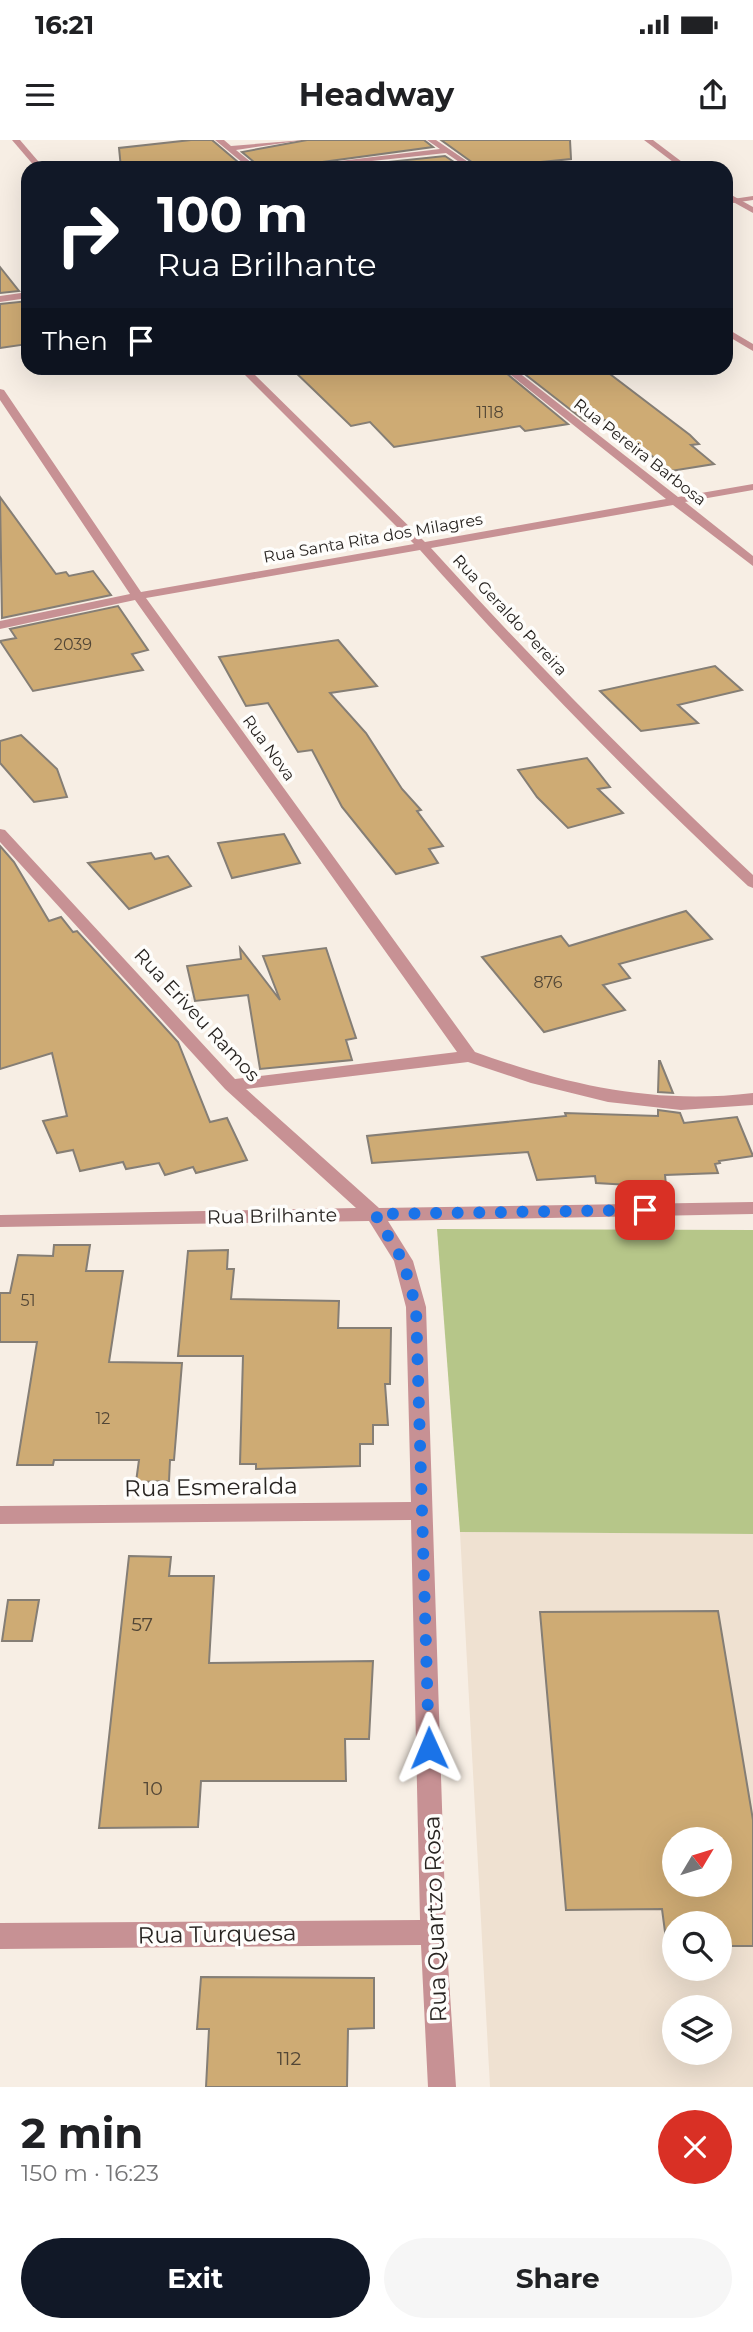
<!DOCTYPE html>
<meta charset="utf-8">
<style>
:root{--surface:#fff;--page:#f6f6f6;--text:#202124;--muted:#757577;--accent:#111827}
body{margin:0;font-family:Montserrat,sans-serif;background:var(--page);color:var(--text);height:100vh;display:flex;flex-direction:column;font-size:26px;white-space:nowrap}
*{box-sizing:border-box;margin:0}
p{font-size:23px;color:var(--muted)}
.icon{flex:none;width:38px;height:38px;fill:none;stroke:currentColor;stroke-width:2;stroke-linecap:round;stroke-linejoin:round}
.map{position:relative;height:1947px;overflow:hidden}
.details{display:flex;flex-direction:column;background:var(--surface);flex:1}
.details>*{flex:none}
.hud{position:absolute;left:21px;top:21px;width:712px;height:214px;border-radius:21px;box-shadow:0 7px 28px #0002;background:#111827;color:#fff;overflow:hidden}
.needle{width:46px;rotate:52deg}
.tools{position:absolute;left:662px;top:1687px;display:grid;gap:14px}
.tools a{display:grid;place-items:center;width:70px;height:70px;border-radius:50%;background:var(--surface);box-shadow:0 7px 28px #0002;font-size:35px}
.pin{position:absolute;display:grid;place-items:center;width:60px;height:60px;color:#fff;margin:-30px;border-radius:14px;box-shadow:0 4px 10px #0006}
.me{position:absolute;width:77px;margin:-38px;rotate:359deg;stroke-linejoin:round;filter:drop-shadow(0 0 5px #0008)}
.turn{display:flex;align-items:center;gap:24px;height:147px;padding:0 21px;font-size:32px}
.turn .icon{width:91px;height:91px;stroke-width:2.5}
.turn b{display:block;font-size:49px;line-height:60px}
.then{display:flex;align-items:center;height:66px;padding:0 21px;background:#0003;gap:14px;font-size:26px}
.round{display:grid;place-items:center;flex:none;width:74px;height:74px;border-radius:37px;background:var(--page)}
.headline{display:flex;align-items:center;justify-content:space-between;height:119px;padding:0 21px}
h1{font-size:42px;font-weight:700;line-height:52px}
.action{display:flex;gap:14px;margin-top:auto;padding:14px 21px}
.action a{flex:1;height:80px;border-radius:42px;background:var(--accent);color:#fff;font-size:28px;font-weight:700;line-height:80px;text-align:center}
.action a+a{background:var(--page);color:var(--text)}
.status{display:flex;justify-content:space-between;align-items:center;height:49px;padding:0 35px;background:var(--surface);direction:ltr}
.status svg{height:19px;fill:currentColor}
header{display:flex;justify-content:space-between;align-items:center;height:91px;padding:0 21px;background:var(--surface);font-size:32px;font-weight:700}
.map>svg:first-child{display:block}
.built{fill:#efe1d1;fill-rule:evenodd}
.forest{fill:#b6c689}
.building{fill:#ceab74;stroke:#857e75;stroke-width:2;fill-rule:evenodd}
.lines{fill:none;stroke-linecap:round;stroke-linejoin:round}
.minor{fill:#c79194;fill-rule:evenodd}
.tertiary{fill:#c79194;fill-rule:evenodd}
.route{stroke:#1a73e8;stroke-width:12;stroke-dasharray:0 21.6}
.labels{text-anchor:middle;dominant-baseline:central;stroke-width:7;stroke-linejoin:round;paint-order:stroke}
.number-label{font-size:16px;fill:#524636}
.far-street-label{font-size:16px;fill:#282421;stroke:#fefdfb}
.street-label{font-size:19px;fill:#282421;stroke:#fefdfb}
.near-number-label{font-size:19px;fill:#524636}
.near-street-label{font-size:23px;fill:#282421;stroke:#fefdfb}
</style>
<div class="status"><b>16:21</b><svg viewBox="0 0 49 12"><path d="M0 12V9h3v3zM5 12V6h3v6zM10 12V3h3v9zM15 12V0h3v12zM26 1h20v11H26zM47 4h2v5h-2z"/></svg></div>
<header><svg class="icon" aria-label="menu" viewBox="0 0 24 24"><path d="M4 6h16M4 12h16M4 18h16"/></svg>Headway<svg class="icon" aria-label="share" viewBox="0 0 24 24"><path d="M12 15V3M7 8l5-5 5 5M5 13v7h14v-7"/></svg></header>
<div class="map">
<svg width="753" height="1947" viewBox="0 0 753 1947">
<rect width="100%" height="100%" fill="#f7eee4"/>
<path class="built" d="M460,1392L753,1394V1947H490ZM674,1699H719V1745H674ZM674,1783H719V1829H674ZM674,1867H719V1913H674Z"/>
<polygon class="forest" points="437,1089 753,1090 753,1394 460,1392"/>
<g class="building">
<polygon points="191,0 212,0 245,28 121,28 119,8"/>
<polygon points="307,0 424,0 433,7 278,28 261,28 242,12"/>
<polygon points="441,0 570,0 571,19 480,28"/>
<polygon points="445,16 463,28 331,28"/>
<polygon points="0,127 19,151 0,153"/>
<polygon points="28,161 28,204 0,208 0,164"/>
<polygon points="291,228 500,228 568,284 525,291 520,286 394,307 370,282 351,286"/>
<polygon points="517,228 602,228 690,295 699,304 691,305 714,324 671,331 606,280 585,281"/>
<polygon points="0,357 56,434 66,432 69,436 93,431 111,455 2,478"/>
<polygon points="118,466 148,510 132,514 143,530 33,551 0,501 16,498 10,489"/>
<polygon points="338,500 377,546 330,553 366,593 402,649 421,670 417,671 443,706 429,709 438,723 396,734 342,667 312,610 298,612 268,563 246,566 219,517"/>
<polygon points="715,526 742,550 678,565 698,583 641,591 600,551"/>
<polygon points="21,595 57,629 67,657 34,662 0,623 0,601"/>
<polygon points="587,618 610,647 598,649 623,673 568,688 537,657 518,630"/>
<polygon points="284,694 300,723 232,738 218,703"/>
<polygon points="0,706 14,722 49,781 61,777 73,792 77,791 178,902 210,982 227,978 247,1020 196,1033 193,1027 165,1035 159,1023 126,1029 123,1022 80,1031 73,1010 57,1013 43,981 67,976 52,913 0,929"/>
<polygon points="151,713 155,719 168,716 191,746 129,769 88,723"/>
<polygon points="686,771 712,799 619,824 630,838 603,845 625,870 544,892 482,817 561,796 569,806"/>
<polygon points="240,808 280,860 263,816 326,808 356,898 346,900 352,920 260,929 248,855 195,861 187,826 241,819"/>
<polygon points="659,921 660,921 673,953 658,952"/>
<polygon points="658,970 680,973 684,983 737,977 753,1016 719,1021 720,1023 715,1024 718,1033 665,1035 666,1045 630,1045 596,1043 595,1036 537,1040 528,1012 372,1023 367,996 566,976 565,973 658,976"/>
<polygon points="54,1105 90,1105 86,1131 123,1131 109,1222 182,1223 174,1320 170,1320 169,1341 136,1342 139,1320 54,1320 53,1325 17,1325 37,1202 0,1202 0,1153 10,1153 18,1115 53,1116"/>
<polygon points="228,1110 227,1129 234,1129 231,1159 339,1161 338,1188 391,1188 390,1244 385,1244 388,1285 373,1285 373,1304 360,1304 360,1326 256,1329 256,1324 240,1324 243,1216 178,1216 188,1111"/>
<polygon points="129,1416 171,1417 169,1436 214,1436 209,1523 373,1521 369,1599 345,1599 346,1641 201,1641 198,1687 99,1688"/>
<polygon points="8,1460 39,1460 32,1501 2,1501"/>
<path d="M718,1471L753,1680V1806H719V1783H674V1807H667L662,1769L566,1770L540,1472ZM674,1699H719V1745H674Z"/>
<polygon points="201,1837 374,1838 374,1888 348,1889 347,1947 206,1947 209,1889 197,1889"/>
</g>
<g class="lines">
<g class="minor">
<polygon points="12,0 20,0 44,28 36,28"/>
<polygon points="215,0 224,0 231,6 304,0 236,10 258,28 249,28"/>
<polygon points="427,0 436,0 477,28 468,28 446,13 307,28 281,28 440,9"/>
<polygon points="644,0 653,0 690,28 681,28"/>
<polygon points="726,52 753,67 753,73 726,58"/>
<polygon points="726,188 753,204 753,211 726,195"/>
<path d="M238,228H248L425,402L666,359L502,228H513L678,357L753,344V350L685,362L753,416V426L673,365L431,408C534,522 641,630 753,735V748L748,746C633,639 524,527 420,410L146,458L475,912C567,945 655,965 753,953V965L681,970L608,962L531,943L468,922L246,949L379,1068L753,1062V1074L388,1081L413,1121L426,1167L446,1792L456,1947H428L421,1805L0,1809V1783L420,1780L411,1380L0,1384V1366L411,1362L406,1167L394,1121L369,1081L0,1087V1075L356,1068L225,949L0,702V689L5,690L235,939L457,912L135,460L0,489V481L130,454L0,260V249L4,250L141,452L414,404Z"/>
</g>
<g class="tertiary">
<polygon points="753,56 753,60 726,64 726,60"/>
<polygon points="28,152 28,158 0,162 0,156"/>
</g>
</g>
<g class="lines">
<polyline class="route" points="429,1608 416,1167 403,1121 375,1074 645,1070"/>
</g>
<g class="labels">
<g class="number-label">
<text x="490" y="272">1118</text>
<text x="73" y="504">2039</text>
<text x="548" y="842">876</text>
<text x="28" y="1160">51</text>
<text x="103" y="1278">12</text>
</g>
<g class="far-street-label">
<text transform="translate(640 312) rotate(38)">Rua Pereira Barbosa</text>
<text transform="translate(373 398) rotate(-10)">Rua Santa Rita dos Milagres</text>
<text transform="translate(510 475) rotate(47)">Rua Geraldo Pereira</text>
<text transform="translate(269 608) rotate(54)">Rua Nova</text>
</g>
<g class="street-label">
<text transform="translate(197 875) rotate(47)">Rua Eriveu Ramos</text>
<text transform="translate(272 1076) rotate(-1)">Rua Brilhante</text>
</g>
<g class="near-number-label">
<text x="142" y="1484">57</text>
<text x="153" y="1648">10</text>
<text x="289" y="1918">112</text>
</g>
<g class="near-street-label">
<text transform="translate(211 1347) rotate(-1)">Rua Esmeralda</text>
<text transform="translate(435 1779) rotate(-92)">Rua Quartzo Rosa</text>
<text transform="translate(217 1794) rotate(-1)">Rua Turquesa</text>
</g>
</g>
</svg>
<div class="tools">
<a><svg class="needle" viewBox="-14 -14 28 28"><path d="M0-13l5 13h-10z" fill="#e53935"/><path d="M0 13l5-13h-10z" fill="#757577"/></svg></a>
<a><svg class="icon" aria-label="search" viewBox="0 0 24 24"><circle cx="10" cy="10" r="6"/><path d="M15 15l6 6"/></svg></a>
<a><svg class="icon" aria-label="layers" viewBox="0 0 24 24"><path d="M12 4l9 5-9 5-9-5zM3 14l9 5 9-5"/></svg></a>
</div>
<div class="pin" style="left:645px;top:1070px;background:#d93025"><svg class="icon" aria-label="arrive" viewBox="0 0 24 24"><path d="M6 21V4h12l-3 4 3 4H6"/></svg></div>
<svg class="me" style="left:429px;top:1608px" viewBox="-20 -20 40 40"><path d="M0-17L14 15 0 8-14 15z" fill="#1a73e8" stroke="#fff" stroke-width="4"/></svg>
<div class="hud">
<div class="turn"><svg class="icon" aria-label="right" viewBox="0 0 24 24"><path d="M7 20v-9h11M14 6l5 5-5 5"/></svg><div><b>100 m</b>Rua Brilhante</div></div>
<div class="then">Then<svg class="icon" aria-label="arrive" viewBox="0 0 24 24"><path d="M6 21V4h12l-3 4 3 4H6"/></svg></div>
</div>
</div>
<section class="details">
<div class="headline"><div><h1>2 min</h1><p>150 m · 16:23</p></div><a class="round" style="background:#d93025;color:#fff"><svg class="icon" aria-label="close" viewBox="0 0 24 24"><path d="M6 6l12 12M18 6L6 18"/></svg></a></div>
<div class="action"><a>Exit</a><a>Share</a></div>
</section>
